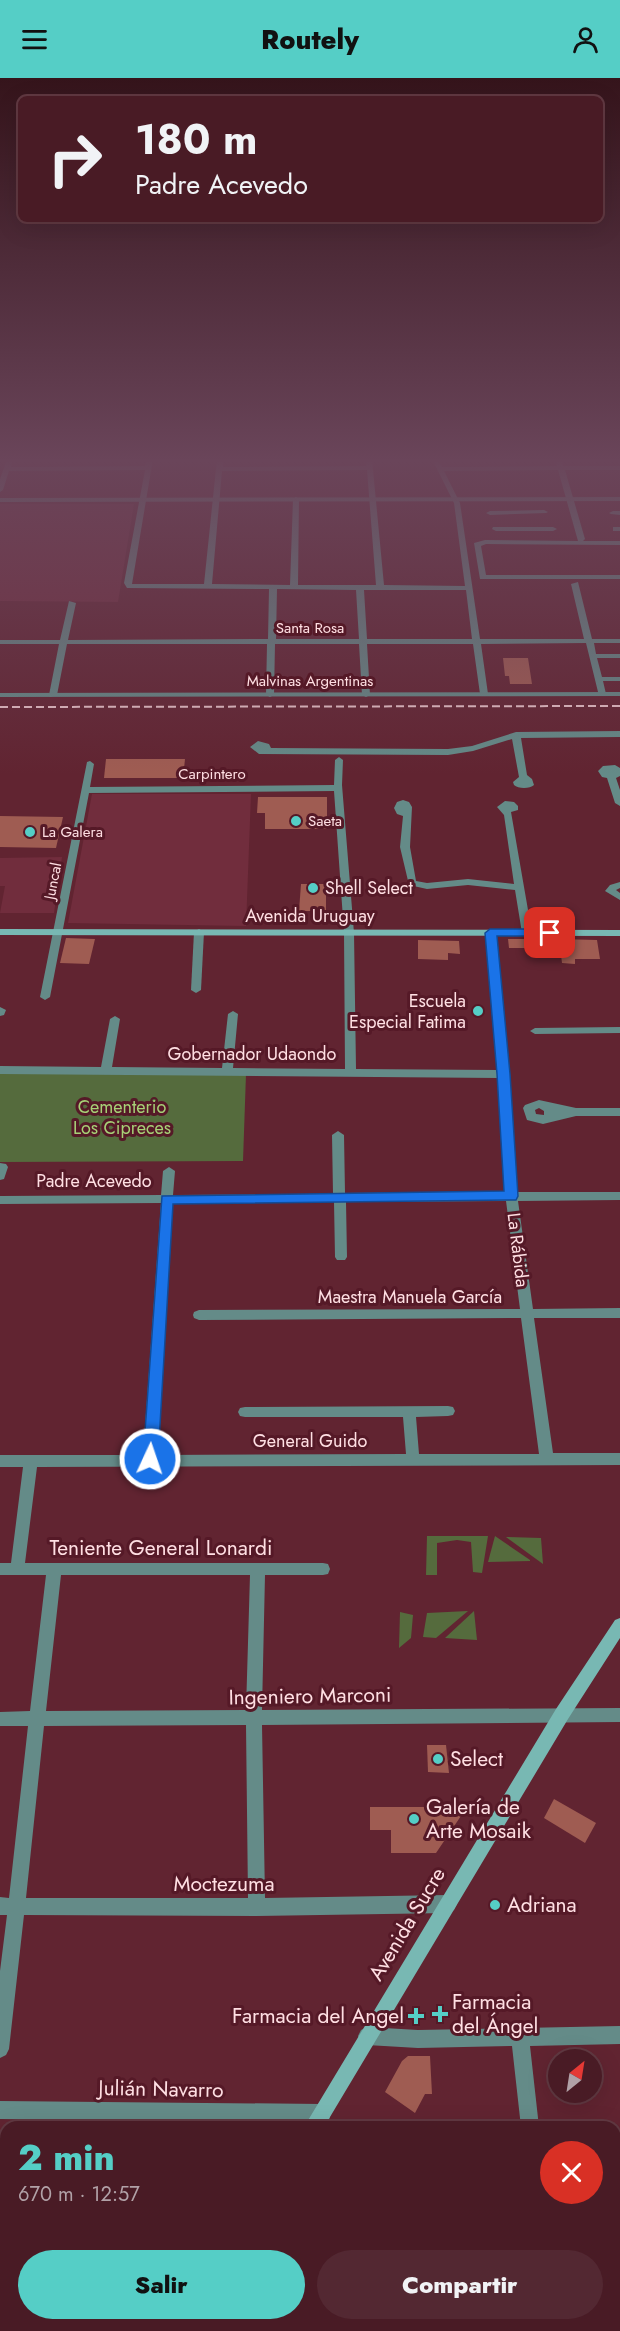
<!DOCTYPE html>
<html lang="es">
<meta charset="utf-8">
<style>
:root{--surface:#491b25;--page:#532832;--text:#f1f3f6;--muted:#b1a1a7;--line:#613942;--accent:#55cec6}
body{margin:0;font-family:Jost,sans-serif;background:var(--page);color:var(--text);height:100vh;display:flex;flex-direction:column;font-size:22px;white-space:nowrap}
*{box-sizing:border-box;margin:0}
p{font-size:20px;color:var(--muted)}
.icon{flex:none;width:33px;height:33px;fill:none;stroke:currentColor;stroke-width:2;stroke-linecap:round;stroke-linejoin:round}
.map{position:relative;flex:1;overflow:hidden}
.drawer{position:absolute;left:0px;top:2043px;width:621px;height:210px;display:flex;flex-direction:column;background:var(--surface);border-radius:18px 18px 0 0;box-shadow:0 6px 24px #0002,0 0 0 2px var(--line)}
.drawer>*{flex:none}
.guide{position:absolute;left:18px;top:18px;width:585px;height:126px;border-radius:9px;box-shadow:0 6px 24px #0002,0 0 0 2px var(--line);background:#491b25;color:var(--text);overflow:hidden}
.needle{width:39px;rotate:30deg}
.fabs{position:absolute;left:548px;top:1971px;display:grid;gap:12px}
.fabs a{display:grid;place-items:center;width:54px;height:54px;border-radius:50%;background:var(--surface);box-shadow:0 6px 24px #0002,0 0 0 2px var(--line);font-size:30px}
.pin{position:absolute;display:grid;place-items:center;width:51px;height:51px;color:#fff;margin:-26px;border-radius:12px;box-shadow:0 3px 9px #0006}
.me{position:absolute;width:66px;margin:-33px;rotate:3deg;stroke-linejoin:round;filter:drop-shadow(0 0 4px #0008)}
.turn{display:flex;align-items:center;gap:21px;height:126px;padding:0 18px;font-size:27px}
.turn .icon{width:78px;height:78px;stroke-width:2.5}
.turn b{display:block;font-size:42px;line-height:51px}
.round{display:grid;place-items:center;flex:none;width:63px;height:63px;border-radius:32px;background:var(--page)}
.summary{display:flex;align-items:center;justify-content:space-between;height:102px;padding:0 18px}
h1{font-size:36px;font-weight:800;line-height:45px;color:var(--accent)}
.primary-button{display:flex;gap:12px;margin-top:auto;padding:12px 18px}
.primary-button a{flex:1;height:69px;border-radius:36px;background:var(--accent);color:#111;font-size:24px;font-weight:800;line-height:69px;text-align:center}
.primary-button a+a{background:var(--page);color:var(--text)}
header{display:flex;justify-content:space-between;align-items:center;height:78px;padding:0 18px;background:var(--accent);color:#111;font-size:27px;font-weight:800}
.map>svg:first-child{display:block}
.built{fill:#712d3d}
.green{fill:#556b3d}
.building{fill:#9f5c52}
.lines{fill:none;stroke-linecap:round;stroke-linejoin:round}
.minor{fill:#648b88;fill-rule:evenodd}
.tertiary{fill:#648b88;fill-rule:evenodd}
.secondary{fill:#78b8b3;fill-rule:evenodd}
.rail{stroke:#eac6cb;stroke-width:2;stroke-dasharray:8 4;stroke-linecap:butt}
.route{fill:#1a73e8;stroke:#114b97;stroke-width:1.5}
.poi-dot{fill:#55cec6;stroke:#551927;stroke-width:2}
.labels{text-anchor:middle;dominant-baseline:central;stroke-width:6;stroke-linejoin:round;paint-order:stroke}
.far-street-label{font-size:15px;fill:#ffdfe3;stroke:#551927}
.far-poi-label{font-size:15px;fill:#ffdfe3;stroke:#551927;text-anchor:start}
.poi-label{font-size:18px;fill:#ffdfe3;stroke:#551927;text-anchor:start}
.street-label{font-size:18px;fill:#ffdfe3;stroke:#551927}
.park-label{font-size:18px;fill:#a7d177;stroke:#551927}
.near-street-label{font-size:21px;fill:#ffdfe3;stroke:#551927}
.near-poi-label{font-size:21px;fill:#ffdfe3;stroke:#551927;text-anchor:start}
</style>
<header><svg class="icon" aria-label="menu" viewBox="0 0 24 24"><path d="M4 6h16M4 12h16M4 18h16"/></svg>Routely<svg class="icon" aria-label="person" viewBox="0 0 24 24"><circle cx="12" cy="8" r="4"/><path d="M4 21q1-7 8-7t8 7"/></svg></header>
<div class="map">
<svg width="620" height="2253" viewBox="0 0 620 2253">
<rect width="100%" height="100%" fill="#612431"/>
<g class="built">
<polygon points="0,426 134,426 118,524 0,523"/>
<polygon points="92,716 251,716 246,848 68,845"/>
<polygon points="62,779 54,835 0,835 5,808 0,808 0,780"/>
</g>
<g class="green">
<polygon points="0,995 246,996 243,1083 0,1084"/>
<polygon points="427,1458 488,1458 482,1495 473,1494 471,1464 457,1462 437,1465 437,1497 426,1497"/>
<polygon points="495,1458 530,1482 530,1483 488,1484"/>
<polygon points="506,1459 541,1460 543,1486"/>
<polygon points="468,1533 436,1560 423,1559 427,1535"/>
<polygon points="474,1533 477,1562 445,1560"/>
<polygon points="400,1534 413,1537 411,1560 399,1570"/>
</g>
<g class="building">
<polygon points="503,580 528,580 532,606 510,606 509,598 505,598"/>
<polygon points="106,681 185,681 183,700 104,700"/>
<polygon points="258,719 327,719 327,751 265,751 265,735 257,735"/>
<polygon points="0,738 63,739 56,770 0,769"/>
<polygon points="301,806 326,806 326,833 299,833"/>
<polygon points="66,860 95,861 89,886 60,885"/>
<polygon points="508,861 538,861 539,870 509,870"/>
<polygon points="559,861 597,862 600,881 575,881 575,886 562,885"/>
<polygon points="418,862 459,863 460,876 448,875 448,882 418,881"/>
<polygon points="427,1667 446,1667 449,1695 428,1694"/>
<polygon points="554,1721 596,1745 585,1765 544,1740"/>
<polygon points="370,1729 467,1729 436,1775 391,1775 391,1752 370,1752"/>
<polygon points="408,1978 430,1978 432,2016 425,2016 415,2035 385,2014 402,1983"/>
</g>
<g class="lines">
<g class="minor">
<path d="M7,381H13L11,389L145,388L147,381H153L132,506H204L217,381H223V389L366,388V381H372L384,507L465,508L454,425L432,381H438L442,389L557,388L555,381H561L563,388H620V392H565L585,461L583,463H620V467L486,466L481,468L486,497H620V501H480L474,465L485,462L578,463L558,392L444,393L460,425L480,561H584L571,506L578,504L592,561H620V565H594L596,576H620V580H597L602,599H620V603H603L606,616L599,618L586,565L481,566L488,616L484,618L480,616L473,566H367L370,617L366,619L362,617L359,566H275L274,617L270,619L266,617L267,566H67L57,617L50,619L49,617L59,566H0V562H60L69,523L76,525L68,562L268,561L269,511L127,510L124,505L145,392L9,393L3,412L0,414V401ZM367,392L376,507H298L299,421L296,419L293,421L290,507L212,506L222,393ZM277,511L356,512L359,561H276ZM364,512H466L472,561H367Z"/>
<polygon points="544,432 548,434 546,435 490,437 486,435 490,433"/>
<polygon points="613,433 620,433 620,437 611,436 609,435"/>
<polygon points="493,449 553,449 557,451 553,453 496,453 492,451"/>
<rect x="613" y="449" width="7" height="4"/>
<path d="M620,653V659L521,660L527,697L532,701L534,707C530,711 518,711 514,707L513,704L519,699L512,661L473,673L448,677L259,676L250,669L258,663L269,666L271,670L448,671L472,668L516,654Z"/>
<path d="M339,679L343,682L342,707L354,855L356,991L498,992L486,855L491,852L495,853L510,996L517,1114H620V1122L518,1123L533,1231L620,1230V1240H534L553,1375H620V1387L37,1389L25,1485H323L328,1486L330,1491L328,1496L323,1497H265L262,1632L620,1630V1644L262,1647L265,1820L448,1817L454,1820L457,1826L454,1832L448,1835L257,1838L24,1837L9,1971L6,1977L0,1980V1893L7,1837H0V1819L9,1820L28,1648H0V1634L30,1633L46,1497H0V1485H11L23,1389H0V1377H143L161,1125L0,1126V1118L161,1117L163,1093L169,1089L175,1093L173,1117L333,1116L332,1057L338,1053L344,1057L345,1115L505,1114L499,1000L0,996V988L101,989L110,941L115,938L120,941L112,989L222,990L228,936L233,933L238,936L233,990L345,991L344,855L334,713L89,715L50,919L45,922L40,919L87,684L90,683L94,686L90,709L334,707L335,682ZM506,1123L520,1231L199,1232L194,1234L193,1237L194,1240L199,1242L521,1240L539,1376H419L416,1339L448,1338L453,1337L455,1333L453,1329L448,1328L245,1329L240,1330L238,1334L240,1338L245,1339H403L406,1376L157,1377L173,1125L334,1124L335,1179L337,1182H345L347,1179L346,1124ZM61,1497H250L246,1632L46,1633ZM246,1647L248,1820H26L44,1648Z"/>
<polygon points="615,687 620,690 620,698 616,700 620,712 620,728 615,725 607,700 602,699 598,693 603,688"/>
<polygon points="403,722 409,724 412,729 410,769 416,803 427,805 468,801 514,806 504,737 497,729 505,723 514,724 518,728 518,732 511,734 532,855 531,857 527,858 522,855 515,812 468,807 427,811 409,807 400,769 403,738 397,736 394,730 397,724"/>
<polygon points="620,804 620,810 616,812 620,815 620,822 605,813 610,807"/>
<polygon points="199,851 204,854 201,912 196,915 191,912 194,854"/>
<polygon points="0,929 6,932 4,937 0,938"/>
<polygon points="620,949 620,955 535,956 530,953 535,950"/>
<path d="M539,1022L576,1030H620V1038H576L543,1046L527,1042L523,1030L525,1027ZM539,1030L544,1033V1037L536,1036L535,1032Z"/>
<polygon points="0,1085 6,1086 8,1089 4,1101 0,1102"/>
<polygon points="620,1948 620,1966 530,1968 539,2049 521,2049 512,1968 418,1970 367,1967 361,1964 358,1958 361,1952 367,1949 418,1952"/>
<polygon points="0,2023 322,2026 329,2028 331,2035 329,2042 322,2044 0,2041"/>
<polygon points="542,2247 562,2247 563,2253 543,2253"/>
</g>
<g class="tertiary">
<polygon points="620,419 620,423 0,424 0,420"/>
<polygon points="620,614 620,618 0,619 0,615"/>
</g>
<g class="secondary">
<polygon points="0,851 620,852 620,858 0,857"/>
<polygon points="620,1540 620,1560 568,1641 324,2049 304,2049 556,1631 615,1542"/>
<polygon points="182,2247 204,2247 202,2253 180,2253"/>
</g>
<polyline class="rail" points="0,629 620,628"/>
</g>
<linearGradient id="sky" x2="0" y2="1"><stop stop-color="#35141b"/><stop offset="0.55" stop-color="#6a455a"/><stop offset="1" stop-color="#6a455a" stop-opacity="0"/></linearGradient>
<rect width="620" height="696" fill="url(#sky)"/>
<polygon class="route" points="490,851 550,851 556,855 550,858 497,858 510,996 518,1118 516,1122 173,1126 158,1381 156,1386 150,1388 145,1386 143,1381 162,1118 504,1113 497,996 485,855"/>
<g class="poi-dot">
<circle cx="296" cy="743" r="6"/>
<circle cx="30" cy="754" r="6"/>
<circle cx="313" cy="810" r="6"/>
<circle cx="478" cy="933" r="6"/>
<circle cx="438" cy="1681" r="6"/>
<circle cx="414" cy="1741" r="6"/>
<circle cx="495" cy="1827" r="6"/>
<path d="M437 1927h6v6h6v6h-6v6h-6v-6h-6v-6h6z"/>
<path d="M413 1929h6v6h6v6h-6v6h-6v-6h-6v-6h6z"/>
</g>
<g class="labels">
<g class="far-street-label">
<text x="310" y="550">Santa Rosa</text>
<text x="310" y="603">Malvinas Argentinas</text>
<text x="212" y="696">Carpintero</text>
<text transform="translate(53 803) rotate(-79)">Juncal</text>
</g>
<g class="far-poi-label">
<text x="308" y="743">Saeta</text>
<text x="42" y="754">La Galera</text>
</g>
<g class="poi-label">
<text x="325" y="810">Shell Select</text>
<text x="466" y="923" text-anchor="end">Escuela<tspan x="466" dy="21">Especial Fatima</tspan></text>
</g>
<g class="street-label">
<text x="310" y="838">Avenida Uruguay</text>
<text x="252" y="976">Gobernador Udaondo</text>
<text x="94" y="1103">Padre Acevedo</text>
<text transform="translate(518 1172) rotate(83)">La Rábida</text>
<text x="410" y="1219">Maestra Manuela García</text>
<text x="310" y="1363">General Guido</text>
</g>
<g class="park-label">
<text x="122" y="1029">Cementerio<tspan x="122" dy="21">Los Cipreces</tspan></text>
</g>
<g class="near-street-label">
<text x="161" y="1470">Teniente General Lonardi</text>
<text transform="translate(310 1618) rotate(-1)">Ingeniero Marconi</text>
<text x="224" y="1806">Moctezuma</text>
<text transform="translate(407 1846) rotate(-59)">Avenida Sucre</text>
<text transform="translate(161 2011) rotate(1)">Julián Navarro</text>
</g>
<g class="near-poi-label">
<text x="450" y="1681">Select</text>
<text x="426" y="1729">Galería de<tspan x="426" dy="24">Arte Mosaik</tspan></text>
<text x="507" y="1827">Adriana</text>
<text x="452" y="1924">Farmacia<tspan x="452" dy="24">del Ángel</tspan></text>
<text x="404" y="1938" text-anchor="end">Farmacia del Angel</text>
</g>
</g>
</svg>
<div class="fabs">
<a><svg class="needle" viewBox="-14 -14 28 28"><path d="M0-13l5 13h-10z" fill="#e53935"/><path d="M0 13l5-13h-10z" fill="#b1a1a7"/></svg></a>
</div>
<div class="pin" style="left:550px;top:855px;background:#d93025"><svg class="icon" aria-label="arrive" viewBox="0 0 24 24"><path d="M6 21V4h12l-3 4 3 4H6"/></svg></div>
<svg class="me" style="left:150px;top:1381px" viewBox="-20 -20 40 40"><circle r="17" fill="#1a73e8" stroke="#fff" stroke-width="3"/><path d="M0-11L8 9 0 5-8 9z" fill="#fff"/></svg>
<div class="guide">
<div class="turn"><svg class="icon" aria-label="right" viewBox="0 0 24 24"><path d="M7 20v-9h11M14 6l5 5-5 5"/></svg><div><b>180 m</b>Padre Acevedo</div></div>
</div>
<section class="drawer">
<div class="summary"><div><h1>2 min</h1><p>670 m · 12:57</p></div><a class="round" style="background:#d93025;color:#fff"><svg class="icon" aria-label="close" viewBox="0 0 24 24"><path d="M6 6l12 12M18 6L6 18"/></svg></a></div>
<div class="primary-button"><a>Salir</a><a>Compartir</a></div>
</section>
</div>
